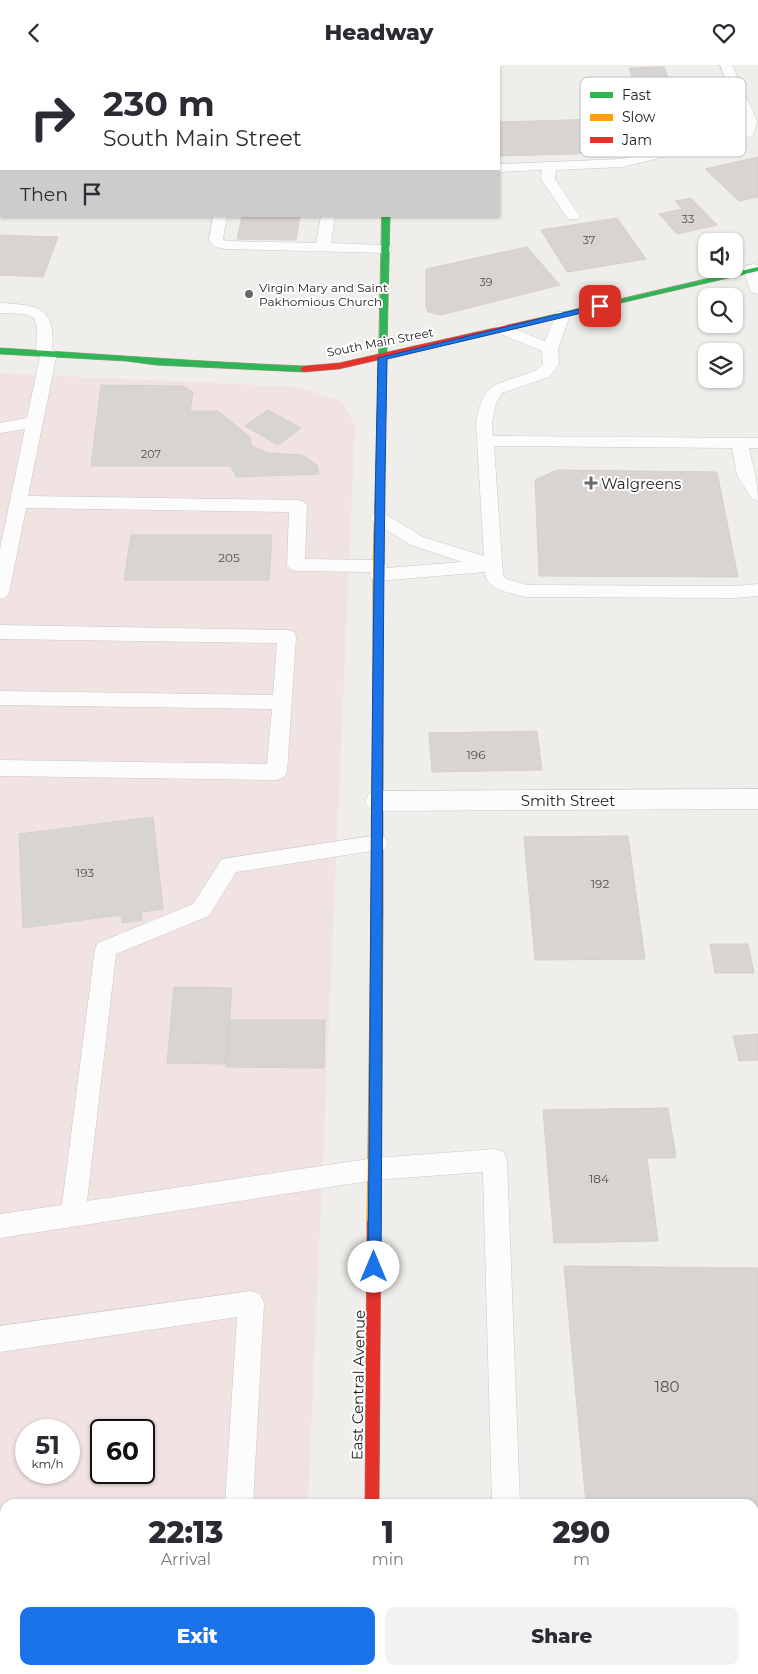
<!DOCTYPE html>
<style>
:root{--surface:#fff;--page:#f2f2f3;--text:#2b2b33;--muted:#7c7c81;--accent:#1a73e8}
body{margin:0;font-family:Montserrat,sans-serif;background:var(--page);color:var(--text);height:100vh;display:flex;flex-direction:column;font-size:19px;white-space:nowrap}
*{box-sizing:border-box;margin:0}
p{font-size:16px;color:var(--muted)}
.icon{flex:none;width:28px;height:28px;fill:none;stroke:currentColor;stroke-width:2;stroke-linecap:round;stroke-linejoin:round}
.map{position:relative;flex:1;overflow:hidden}
.panel{position:absolute;left:0px;top:1434px;width:759px;height:176px;display:flex;flex-direction:column;background:var(--surface);border-radius:15px 15px 0 0;box-shadow:0 1px 4px #0004}
.panel>*{flex:none}
.top-card{position:absolute;left:0px;top:0px;width:500px;height:152px;box-shadow:0 1px 4px #0004;background:#fff;color:var(--text);overflow:hidden}
.tools{position:absolute;left:698px;top:168px;display:grid;gap:10px}
.tools a{display:grid;place-items:center;width:45px;height:45px;border-radius:10px;background:var(--surface);box-shadow:0 1px 4px #0004;font-size:25px}
.speed{position:absolute;left:15px;top:1354px;display:flex;gap:10px;font-size:25px;font-weight:700;text-align:center}
.speed>*{display:grid;place-content:center;width:65px;height:65px;border-radius:50%;background:var(--surface);box-shadow:0 1px 4px #0004;line-height:1}
.speed small{font-size:12px;font-weight:400}
.speed .limit{border:2px solid #111;border-radius:8px;background:#fff;color:#111}
.pin{position:absolute;display:grid;place-items:center;width:42px;height:42px;color:#fff;margin:-21px;border-radius:10px;box-shadow:0 2px 8px #0006}
.me{position:absolute;width:55px;margin:-28px;rotate:0deg;stroke-linejoin:round;filter:drop-shadow(0 0 4px #0008)}
.turn{display:flex;align-items:center;gap:18px;height:105px;padding:0 20px;font-size:22px}
.turn .icon{width:65px;height:65px;stroke-width:2.5}
.turn b{display:block;font-size:35px;line-height:42px}
.then{display:flex;align-items:center;height:48px;padding:0 20px;background:#0003;gap:10px;font-size:19px}
.eta{display:flex;justify-content:space-evenly;align-items:center;height:85px;text-align:center}
.eta b{font-size:30px;font-weight:800;line-height:35px}
.button{display:flex;gap:10px;margin-top:auto;padding:10px 20px}
.button a{flex:1;height:58px;border-radius:10px;background:var(--accent);color:#fff;font-size:20px;font-weight:800;line-height:58px;text-align:center}
.button a+a{background:var(--page);color:var(--text)}
header{display:flex;justify-content:space-between;align-items:center;height:65px;padding:0 20px;background:var(--surface);font-size:22px;font-weight:800}
.map>svg:first-child{display:block}
.commercial{fill:#f1e3e1;fill-rule:evenodd}
.building{fill:#d7d4d2;stroke:#d3d0cc}
.lines{fill:none;stroke-linecap:round;stroke-linejoin:round}
.lane-casing{stroke:#c9c8c7;stroke-width:1}
.street-casing{stroke:#c9c8c7;stroke-width:1}
.fast-casing{stroke:#999a82;stroke-width:1}
.slow-casing{stroke:#999a82;stroke-width:1}
.jam-casing{stroke:#999a82;stroke-width:1}
.lane{fill:#fdfcfc;fill-rule:evenodd}
.street{fill:#fdfcfc;fill-rule:evenodd}
.fast{fill:#30b455;fill-rule:evenodd}
.slow{fill:#ff9f0a;fill-rule:evenodd}
.jam{fill:#e5322d;fill-rule:evenodd}
.route{fill:#1a73e8;stroke:#114b97}
.poi-dot{fill:#6a6968;stroke:#fff;stroke-width:2}
.labels{text-anchor:middle;dominant-baseline:central;stroke-width:4;stroke-linejoin:round;paint-order:stroke}
.far-number-label{font-size:11px;fill:#4f4e4e}
.far-poi-label{font-size:12px;fill:#222;stroke:#fff;text-anchor:start}
.far-street-label{font-size:12px;fill:#222;stroke:#fff}
.number-label{font-size:12px;fill:#4f4e4e}
.poi-label{font-size:15px;fill:#222;stroke:#fff;text-anchor:start}
.street-label{font-size:15px;fill:#222;stroke:#fff}
.near-number-label{font-size:15px;fill:#4f4e4e}
.key{fill:#fff;stroke:#bdbdbd;stroke-width:1}
.key-label{font-size:14px;fill:#222}
</style>
<header><svg class="icon" aria-label="back" viewBox="0 0 24 24"><path d="M15 5l-7 7 7 7"/></svg>Headway<svg class="icon" aria-label="heart" viewBox="0 0 24 24"><path d="M12 20l-8-8c-3-5 5-10 8-4 3-6 11-1 8 4z"/></svg></header>
<div class="map">
<svg width="758" height="1609" viewBox="0 0 758 1609">
<rect width="100%" height="100%" fill="#f0eeeb"/>
<path class="commercial" d="M0,308L297,322L342,336L355,360L308,1439H5V1605H301V1609H0ZM26,1365H69V1408H26ZM101,1365H144V1408H101Z"/>
<g class="building">
<polygon points="664,2 673,26 637,27 629,3"/>
<polygon points="637,53 645,87 499,91 499,57"/>
<polygon points="758,92 758,132 739,136 705,104"/>
<polygon points="691,133 717,160 677,169 659,149 682,144 675,136"/>
<polygon points="242,151 300,151 296,175 237,174"/>
<polygon points="617,153 646,194 567,207 541,165"/>
<polygon points="0,170 58,172 43,212 0,210"/>
<polygon points="527,182 560,220 441,250 428,247 426,242 426,204"/>
<polygon points="101,320 182,321 193,327 190,346 218,346 250,372 252,381 268,388 302,390 317,400 319,409 236,412 231,401 91,401"/>
<polygon points="268,345 301,363 278,380 245,361"/>
<polygon points="557,405 717,407 738,512 539,511 535,415"/>
<polygon points="131,470 272,470 269,515 124,515"/>
<polygon points="537,666 542,705 432,707 429,668"/>
<polygon points="153,752 163,844 141,847 142,855 122,858 121,850 23,863 19,769"/>
<polygon points="628,771 645,894 535,895 524,772"/>
<polygon points="710,879 748,879 754,908 715,908"/>
<polygon points="174,922 232,923 226,999 167,998"/>
<polygon points="230,955 325,955 324,1003 226,1002"/>
<polygon points="758,969 758,995 739,996 733,971"/>
<polygon points="668,1043 676,1093 647,1093 658,1176 554,1178 543,1045"/>
<polygon points="564,1201 758,1203 758,1609 601,1609 601,1605 754,1605 754,1439 586,1439"/>
</g>
<g class="lines">
<g class="lane-casing">
<g id="lane">
<rect x="127" y="0" width="12" height="1"/>
<rect x="145" y="0" width="12" height="1"/>
<rect x="280" y="0" width="12" height="1"/>
<polygon points="720,0 732,0 757,56 753,71 622,102 556,105 555,114 580,151 578,154 568,154 541,114 542,105 499,107 499,99 622,94 742,65 743,56"/>
<rect x="0" y="135" width="1" height="8"/>
<polygon points="213,151 227,151 223,174 226,176 316,178 321,151 335,151 331,178 385,180 390,181 392,184 390,187 385,188 225,184 213,181 209,174"/>
<path d="M0,238C37,240 56,241 52,284L57,288L28,431L298,435L304,437L307,441L305,494L378,495L384,497L387,501L386,503L462,497L411,480L373,457L370,453L373,449L379,447L385,449L423,472L484,491L476,358C484,319 489,322 523,310C532,307 537,306 543,299L542,286L496,267L494,264L496,261L502,259L545,276L557,247H567L570,250L558,284L559,299L549,312L502,328L496,338L492,358L493,371L758,373V383H749C753,402 758,416 758,436L752,434L737,410L732,383L494,381L503,510L506,514L527,520L734,521L758,519V531L734,533L526,532C511,528 486,525 485,507L378,516L372,514L369,510L371,507L296,506L290,504L287,500L289,447L26,443L9,528L6,532L0,534V484L25,364L0,368V358L27,353L40,292L36,288L37,263L34,253L25,249L0,248Z"/>
<polygon points="0,560 287,565 294,567 296,572 287,707 284,712 277,715 0,711 0,695 267,699 272,644 0,640 0,626 273,630 277,578 0,574"/>
<polygon points="378,770 385,772 388,778 385,784 236,807 209,851 116,889 87,1136 375,1093 495,1084 504,1087 507,1095 520,1439 492,1439 483,1107 375,1115 0,1173 0,1149 62,1140 95,884 98,878 193,839 222,794"/>
<polygon points="251,1226 260,1229 264,1238 253,1439 225,1439 237,1252 0,1287 0,1261"/>
<rect x="215" y="1605" width="30" height="4"/>
</g>
</g>
<g class="street-casing">
<g id="street">
<polygon points="753,199 758,200 758,229 751,227 743,205 746,201"/>
<polygon points="758,724 758,744 378,746 369,743 365,736 369,729 378,726"/>
</g>
</g>
<g class="fast-casing">
<g id="fast">
<polygon points="382,151 390,151 386,329 382,332 378,329"/>
<polygon points="758,202 758,206 539,257 535,255 539,253"/>
<path d="M0,283C101,289 202,297 304,301L308,304L304,307L156,300L126,296L0,289Z"/>
</g>
</g>
<g class="slow-casing">
<g id="slow">
<rect x="387" y="0" width="6" height="1"/>
<polygon points="382,326 386,329 383,501 383,638 378,642 373,638 373,501 378,329"/>
<polygon points="377,846 381,848 383,851 381,1157 379,1161 374,1163 369,1161 367,1157 371,851 373,848"/>
</g>
</g>
<g class="jam-casing">
<g id="jam">
<polygon points="539,253 542,253 542,257 339,304 304,307 300,304 304,301 339,298"/>
<polygon points="378,634 383,638 383,851 381,854 373,854 371,851 373,638"/>
<polygon points="374,1151 379,1153 381,1157 379,1439 365,1439 367,1157 369,1153"/>
<rect x="362" y="1605" width="16" height="4"/>
</g>
</g>
<use href="#lane" class="lane"/>
<use href="#street" class="street"/>
<use href="#fast" class="fast"/>
<use href="#slow" class="slow"/>
<use href="#jam" class="jam"/>
</g>
<path class="route" d="M600,239H603V243L387,294C381,597 383,899 381,1202L379,1207L374,1209L370,1207L368,1202C371,899 371,596 378,293Z"/>
<g class="poi-dot">
<circle cx="249" cy="229" r="5"/>
<path d="M588.5 410.5h5v5h5v5h-5v5h-5v-5h-5v-5h5z"/>
</g>
<g class="labels">
<g class="far-number-label">
<text x="688" y="154">33</text>
<text x="589" y="175">37</text>
<text x="486" y="217">39</text>
<text x="151" y="389">207</text>
</g>
<g class="far-poi-label">
<text x="259" y="222">Virgin Mary and Saint<tspan x="259" dy="14">Pakhomious Church</tspan></text>
</g>
<g class="far-street-label">
<text transform="translate(380 277) rotate(-11)">South Main Street</text>
</g>
<g class="number-label">
<text x="229" y="492">205</text>
<text x="476" y="689">196</text>
<text x="85" y="807">193</text>
<text x="600" y="818">192</text>
<text x="599" y="1113">184</text>
</g>
<g class="poi-label">
<text x="601" y="418">Walgreens</text>
</g>
<g class="street-label">
<text x="568" y="735">Smith Street</text>
<text transform="translate(358 1320) rotate(-89)">East Central Avenue</text>
</g>
<g class="near-number-label">
<text x="667" y="1321">180</text>
</g>
</g>
<rect x="580" y="12" width="166" height="80" rx="8" class="key"/>
<rect x="590" y="27" width="23" height="6" fill="#30b455"/>
<rect x="590" y="49" width="23" height="7" fill="#ff9f0a"/>
<rect x="590" y="72" width="23" height="6" fill="#e5322d"/>
<g class="key-label">
<text x="622" y="35">Fast</text>
<text x="622" y="57">Slow</text>
<text x="622" y="80">Jam</text>
</g>
</svg>
<div class="tools">
<a><svg class="icon" aria-label="sound" viewBox="0 0 24 24"><path d="M4 9h4l5-4v14l-5-4H4zM17 9q2 3 0 6"/></svg></a>
<a><svg class="icon" aria-label="search" viewBox="0 0 24 24"><circle cx="10" cy="10" r="6"/><path d="M15 15l6 6"/></svg></a>
<a><svg class="icon" aria-label="layers" viewBox="0 0 24 24"><path d="M12 4l9 5-9 5-9-5zM3 14l9 5 9-5"/></svg></a>
</div>
<div class="speed"><div>51<small>km/h</small></div><div class="limit">60</div></div>
<div class="pin" style="left:600px;top:241px;background:#d93025"><svg class="icon" aria-label="arrive" viewBox="0 0 24 24"><path d="M6 21V4h12l-3 4 3 4H6"/></svg></div>
<svg class="me" style="left:374px;top:1202px" viewBox="-20 -20 40 40"><circle r="19" fill="#fff"/><path d="M0-13L10 11 0 6-10 11z" fill="#1a73e8"/></svg>
<div class="top-card">
<div class="turn"><svg class="icon" aria-label="right" viewBox="0 0 24 24"><path d="M7 20v-9h11M14 6l5 5-5 5"/></svg><div><b>230 m</b>South Main Street</div></div>
<div class="then">Then<svg class="icon" aria-label="arrive" viewBox="0 0 24 24"><path d="M6 21V4h12l-3 4 3 4H6"/></svg></div>
</div>
<section class="panel">
<div class="eta">
<div><b>22:13</b><p>Arrival</p></div>
<div><b>1</b><p>min</p></div>
<div><b>290</b><p>m</p></div>
</div>
<div class="button"><a>Exit</a><a>Share</a></div>
</section>
</div>
